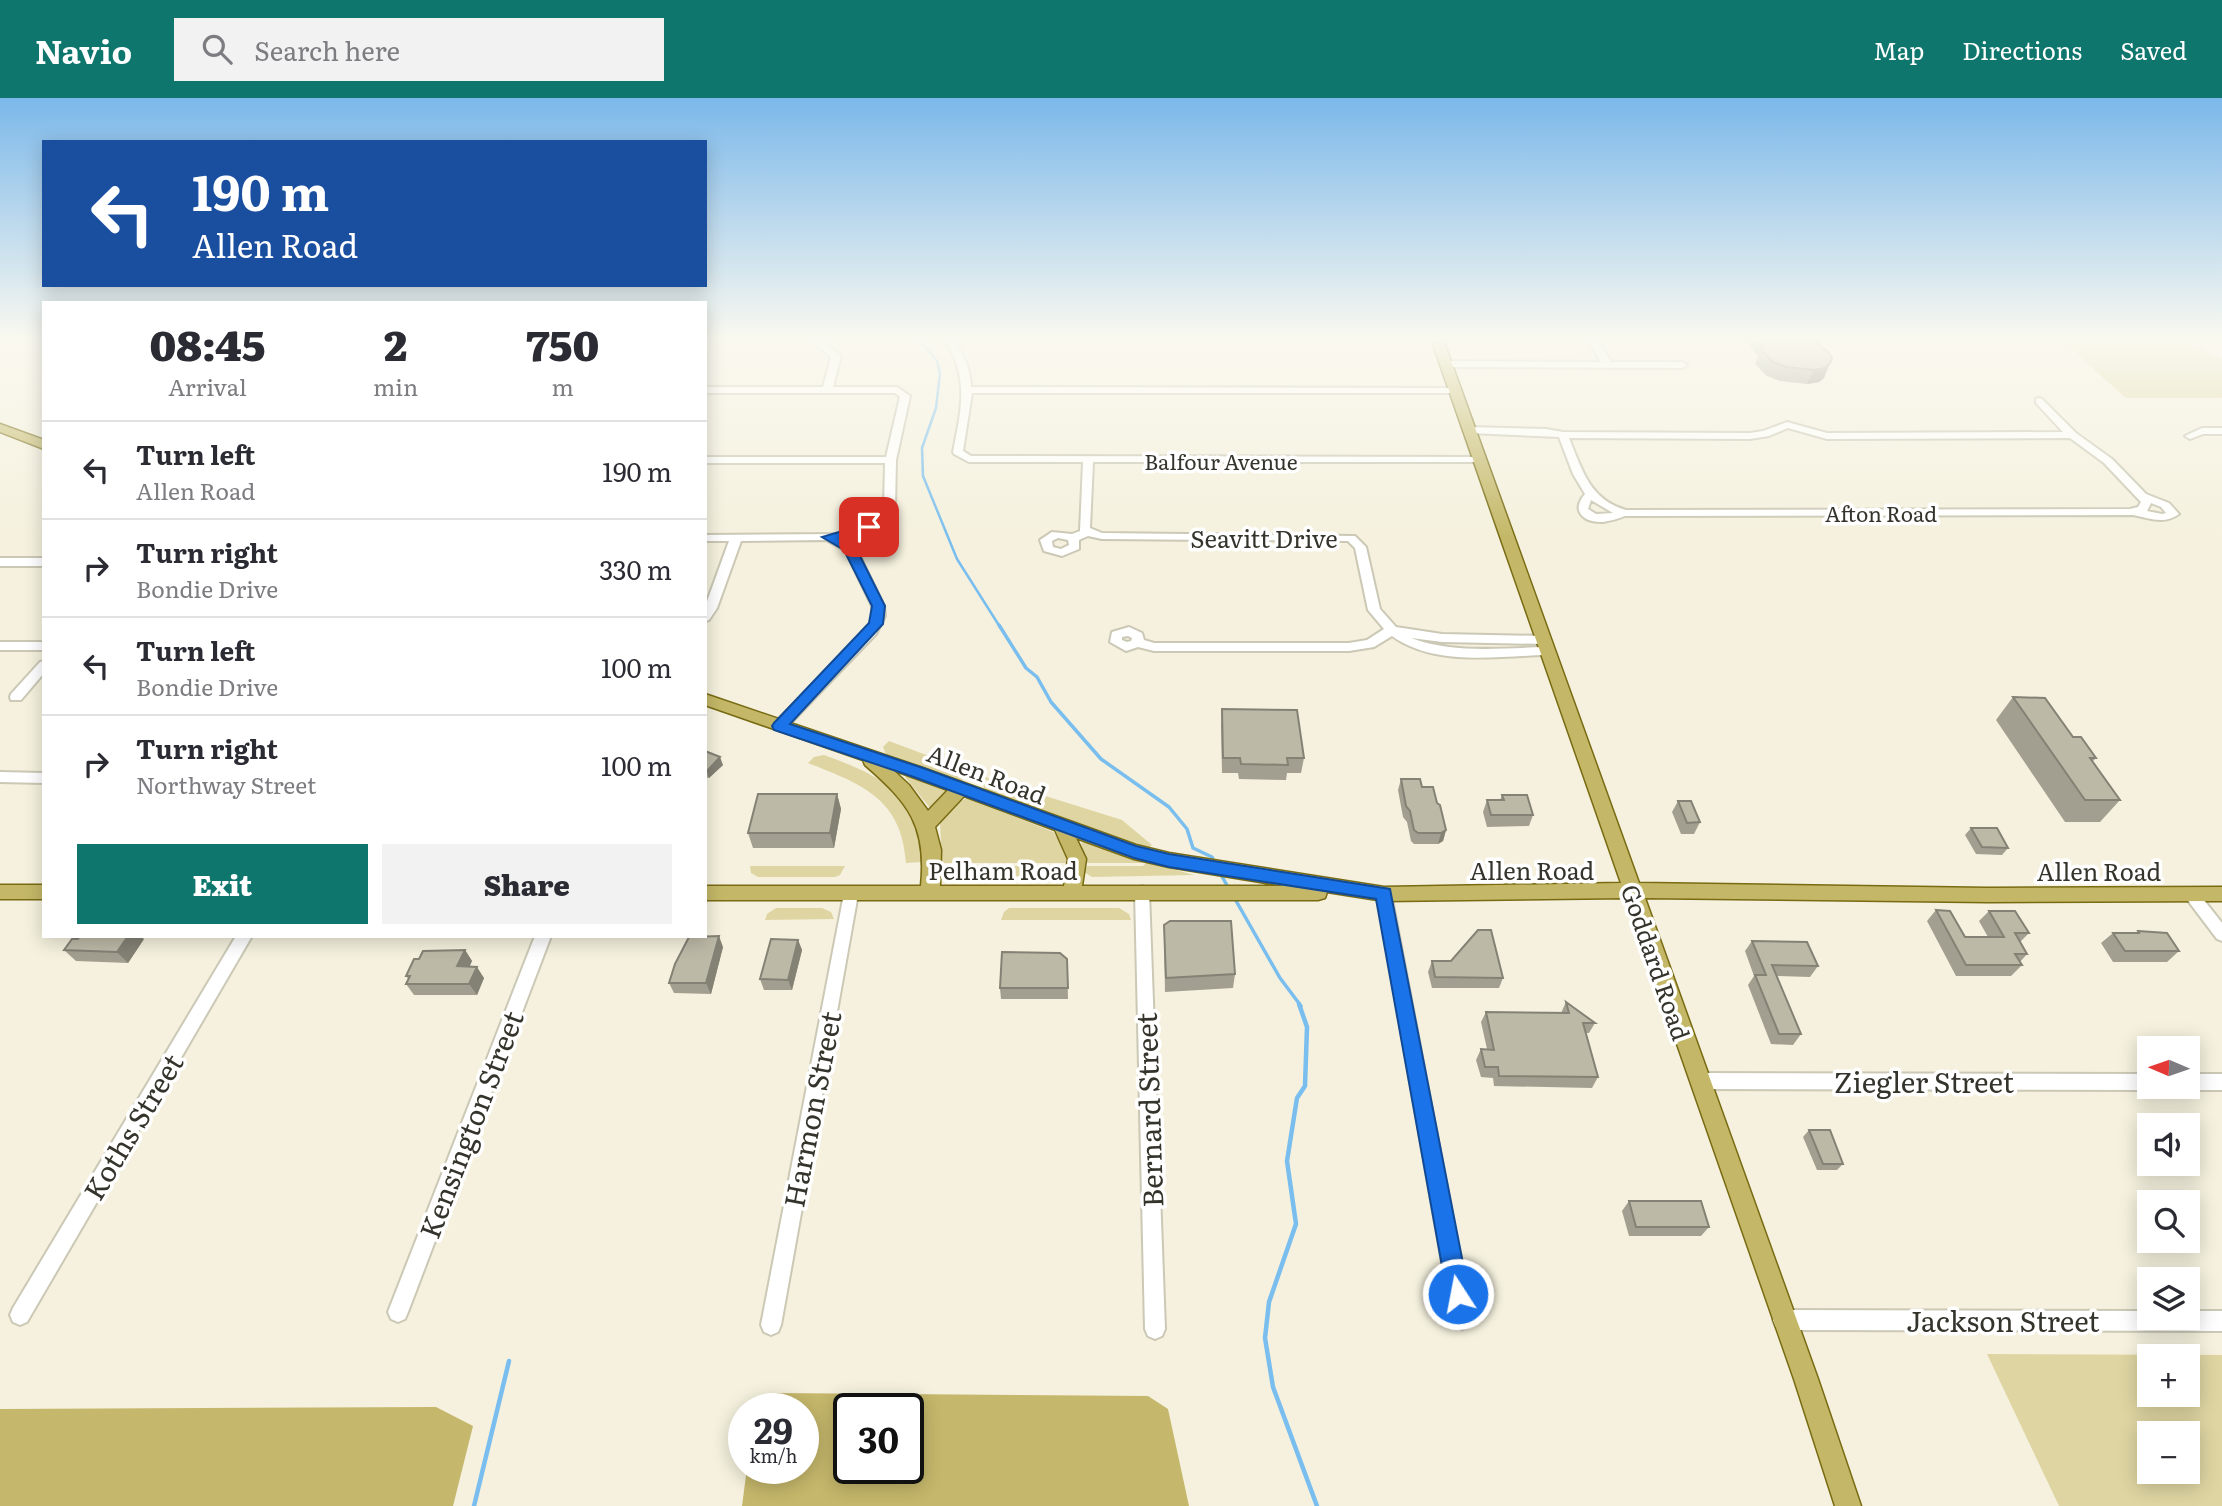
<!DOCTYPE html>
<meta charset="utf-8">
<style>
:root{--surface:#fff;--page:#f2f2f3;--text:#2b2b33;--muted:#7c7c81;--line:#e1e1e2;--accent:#0f766e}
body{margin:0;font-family:Literata,serif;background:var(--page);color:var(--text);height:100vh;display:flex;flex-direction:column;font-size:26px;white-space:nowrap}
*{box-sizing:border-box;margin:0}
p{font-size:23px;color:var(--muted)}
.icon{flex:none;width:38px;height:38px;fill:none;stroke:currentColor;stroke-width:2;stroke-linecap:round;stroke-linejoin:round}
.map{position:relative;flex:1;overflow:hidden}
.details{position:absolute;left:42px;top:203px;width:665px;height:637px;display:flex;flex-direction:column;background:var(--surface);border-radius:0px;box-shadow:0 4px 18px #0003}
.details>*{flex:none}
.guide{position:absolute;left:42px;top:42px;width:665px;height:147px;border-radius:0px;box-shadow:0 4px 18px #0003;background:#1a4fa0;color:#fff;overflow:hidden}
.needle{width:46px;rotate:272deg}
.buttons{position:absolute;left:2137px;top:938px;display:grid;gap:14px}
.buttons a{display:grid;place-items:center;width:63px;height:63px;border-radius:0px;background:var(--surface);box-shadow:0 4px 18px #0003;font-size:35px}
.speed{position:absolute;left:728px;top:1295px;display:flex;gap:14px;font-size:35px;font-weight:700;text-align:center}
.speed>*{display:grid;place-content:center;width:91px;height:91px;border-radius:50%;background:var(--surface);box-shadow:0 4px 18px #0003;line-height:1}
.speed small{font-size:18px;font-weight:400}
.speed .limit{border:4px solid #111;border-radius:10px;background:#fff;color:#111}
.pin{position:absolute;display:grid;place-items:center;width:60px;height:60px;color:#fff;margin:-30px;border-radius:14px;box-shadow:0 4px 10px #0006}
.me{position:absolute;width:77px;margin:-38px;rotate:349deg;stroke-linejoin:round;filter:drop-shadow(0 0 5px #0008)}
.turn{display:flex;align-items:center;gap:24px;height:147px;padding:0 35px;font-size:32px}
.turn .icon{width:91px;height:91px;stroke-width:2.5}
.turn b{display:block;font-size:49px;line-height:60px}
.eta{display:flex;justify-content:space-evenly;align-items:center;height:119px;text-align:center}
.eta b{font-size:42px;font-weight:800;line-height:49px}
.action{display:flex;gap:14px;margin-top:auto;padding:14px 35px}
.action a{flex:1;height:80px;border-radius:0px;background:var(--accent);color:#fff;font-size:28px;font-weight:800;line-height:80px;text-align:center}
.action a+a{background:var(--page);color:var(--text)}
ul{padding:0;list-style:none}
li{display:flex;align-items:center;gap:21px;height:98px;padding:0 35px;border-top:2px solid var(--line)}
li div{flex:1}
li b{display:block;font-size:26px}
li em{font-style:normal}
header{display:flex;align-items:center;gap:42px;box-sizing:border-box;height:98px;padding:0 35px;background:var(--accent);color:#fff}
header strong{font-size:33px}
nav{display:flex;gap:38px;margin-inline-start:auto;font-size:24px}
.search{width:490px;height:63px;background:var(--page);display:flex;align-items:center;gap:18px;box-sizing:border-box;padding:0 24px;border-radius:0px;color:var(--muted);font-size:26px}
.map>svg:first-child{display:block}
.green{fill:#dfd5a2;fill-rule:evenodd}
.forest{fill:#c5b76b;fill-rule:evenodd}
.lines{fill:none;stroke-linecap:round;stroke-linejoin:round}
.stream-far2{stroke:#79beee;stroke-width:2.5}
.stream-far1{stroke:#79beee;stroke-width:3.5}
.stream{stroke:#79beee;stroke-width:4.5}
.minor-casing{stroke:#cbc8b5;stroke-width:4}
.major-casing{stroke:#796b12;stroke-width:3}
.minor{fill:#fff;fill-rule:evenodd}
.major{fill:#c4b868;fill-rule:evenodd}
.wall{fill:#a39f90}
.shaded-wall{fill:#848275}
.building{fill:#bdb9a7;stroke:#848275;stroke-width:2}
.route{fill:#1a73e8;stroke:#114b97;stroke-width:2}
.labels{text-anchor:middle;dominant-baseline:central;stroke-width:7;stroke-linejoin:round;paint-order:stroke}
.far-street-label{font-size:21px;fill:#35342c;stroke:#fff}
.street-label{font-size:24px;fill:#35342c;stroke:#fff}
.near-street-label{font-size:28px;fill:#35342c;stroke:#fff}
</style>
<header>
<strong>Navio</strong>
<div class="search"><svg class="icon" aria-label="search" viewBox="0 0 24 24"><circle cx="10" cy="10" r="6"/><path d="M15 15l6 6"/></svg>Search here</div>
<nav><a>Map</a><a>Directions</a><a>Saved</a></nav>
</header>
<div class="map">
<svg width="2222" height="1408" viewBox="0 0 2222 1408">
<rect width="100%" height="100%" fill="#f5f1de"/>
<g class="green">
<path d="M2060,241C2115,241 2172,234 2222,261V300H2126Z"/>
<polygon points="889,643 966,672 968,675 962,682 955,682 886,656 883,649"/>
<path d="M824,657C884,679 917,695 922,764L906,765C902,700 861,686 808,665L814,659Z"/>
<polygon points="907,677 947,691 948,693 930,710 905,679"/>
<polygon points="985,679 1122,722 1152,747 1147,751 1134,747 985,693 982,684"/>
<polygon points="968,700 1053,734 1068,755 1069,765 942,765 940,725 955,705"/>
<polygon points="1086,744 1142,763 1142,765 1085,765 1081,745"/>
<polygon points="1147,764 1194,777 1092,779 1084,774 1087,768 1143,768"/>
<polygon points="750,768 845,768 840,777 835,779 758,779 751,775"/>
<polygon points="942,768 1068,768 1063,775 1053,779 963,779 950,777"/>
<polygon points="776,810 822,810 831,814 834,821 765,822 767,816"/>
<polygon points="1009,810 1119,810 1129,816 1131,822 1001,822 1004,814"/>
<path d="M1987,1256L2222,1257V1408H2059ZM2188,1258V1297H2149V1258ZM2188,1335V1374H2149V1335Z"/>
</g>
<g class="forest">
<path d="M775,1295L1148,1298L1168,1311L1189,1408H742L747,1370H803V1311H755L756,1299ZM849,1311H908V1370H849Z"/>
<polygon points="436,1309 473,1328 453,1408 0,1408 0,1311"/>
</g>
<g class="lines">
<polyline class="stream-far2" points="918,241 937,263 940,275 936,310 922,350 923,378 957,461 1000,529"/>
<g class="stream-far1">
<polyline points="999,527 1026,570 1037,579 1051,604 1101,661 1169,709 1187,731 1193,750 1212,759 1214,764"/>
<polyline points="1219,773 1229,791"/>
<polyline points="1235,801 1280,880 1301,908"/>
</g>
<g class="stream">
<polyline points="1299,906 1307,929 1305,988 1297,1000 1287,1063 1296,1126 1269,1204 1265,1240 1273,1289 1317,1408"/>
<polyline points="474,1408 509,1263"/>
</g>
<g class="minor-casing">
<g id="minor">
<polygon points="810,241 820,241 841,258 833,289 897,289 910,298 896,362 895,409 889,418 876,430 842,442 856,450 884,508 885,518 876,536 785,631 780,633 773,628 775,625 867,531 873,518 872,508 845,452 826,442 741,443 717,510 709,522 705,523 705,509 729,443 705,443 705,437 838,436 859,429 875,420 884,409 885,365 705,365 705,359 886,359 900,299 895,295 705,295 705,289 823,289 831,259"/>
<path d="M944,241H953C964,256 970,270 971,289L1458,290V294L1455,295H972L963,353L971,358L1483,359L1484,361L1479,364H1093L1090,430L1102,435L1355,438L1366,449L1380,511L1396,529L1442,536L1543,538L1549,542L1543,546L1442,544L1411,540C1454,556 1501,550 1547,549L1553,553L1547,557C1497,558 1435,569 1392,538L1374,549L1349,553H1154L1138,549L1126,553L1110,544L1112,534L1129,529L1142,535L1144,542L1154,545H1349L1367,542L1384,531L1368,512L1355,450L1348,443L1102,441L1088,438L1079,442V451L1062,458L1044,453L1040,442L1052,434L1072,436L1080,433L1083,364H969L954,356L953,354C961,312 970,280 944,241ZM1058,440L1068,442L1069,447L1061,451L1053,449L1052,443ZM1128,538L1132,540L1131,543L1127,544L1122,542V539Z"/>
<polygon points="1588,241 1597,241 1611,264 1682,264 1687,267 1682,270 1446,269 1441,266 1446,263 1601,264"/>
<path d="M2039,300L2042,301L2076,335L2112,361L2146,396L2169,405L2179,416C2164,427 2149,420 2133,417L1625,418C1618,421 1610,423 1603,424C1584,425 1570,413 1585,396L1573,376L1559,339L1469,335L1464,332L1469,329L1546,331L1563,334L1750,335L1763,333L1787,324L1827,335L2063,334L2036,305V301ZM1788,330L1827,341L2070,340L2104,365L2141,404L2138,409L2130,411L1626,412C1590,402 1582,372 1569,340L1750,341L1769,338ZM1591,402L1613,415L1596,416L1588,411ZM2151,405L2161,409L2166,415L2162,416L2147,413Z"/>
<polygon points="2202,330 2222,330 2222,336 2203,336 2190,341 2185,338"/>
<rect x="0" y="460" width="44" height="8"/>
<rect x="0" y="544" width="44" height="8"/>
<polygon points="44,563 44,575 21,602 11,602 10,599 11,596 40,564"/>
<polygon points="0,674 44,675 44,685 0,684"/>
<polygon points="1142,788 1147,790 1149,794 1165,1231 1162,1238 1155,1241 1148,1238 1145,1231 1135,794 1137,790"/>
<polygon points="851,790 856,792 858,796 781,1227 778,1234 771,1237 764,1234 761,1227 844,796 846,792"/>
<polygon points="1384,790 1389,792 1391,796 1472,1221 1469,1228 1462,1231 1455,1228 1452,1221 1377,796 1379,792"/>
<polygon points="2191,790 2196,792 2222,825 2222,843 2217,841 2186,800 2184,796 2186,792"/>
<polygon points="236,838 252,838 27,1224 20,1227 13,1224 10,1217 13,1210"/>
<polygon points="535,838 551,838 408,1214 405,1221 398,1224 391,1221 388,1214"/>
<polygon points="1699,975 2149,976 2149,989 2155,989 2149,992 1699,991 1693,988 1691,983 1693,978"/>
<polygon points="2188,976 2222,976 2222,992 2188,992 2182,989 2188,989"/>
<polygon points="1783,1212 2149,1213 2149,1220 2188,1220 2188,1213 2222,1213 2222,1233 1783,1232 1776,1229 1773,1222 1776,1215"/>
</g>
</g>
<g class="major-casing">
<g id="major">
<path d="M1431,241H1443L1639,785L1988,790L2222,789V803L1988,804L1645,800L1818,1281L1861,1408H1835L1794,1281L1626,800L1384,803L1327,794L1325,800L1318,802H705V788H921C927,728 909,705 865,667L863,662L705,607V596L923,670L1136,747L1169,755L1384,789L1621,785ZM893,672L948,692L928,713L909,687ZM964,698L1055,732L1068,761L1064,788H940L941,752L935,729ZM1076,740L1134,761L1169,769L1285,788H1082L1086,761Z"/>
<polygon points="0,326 44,342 44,351 0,334"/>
<rect x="0" y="787" width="44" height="14"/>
</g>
</g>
<use href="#minor" class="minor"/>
<use href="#major" class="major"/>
</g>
<g class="wall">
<polygon points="1745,241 1825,241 1818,247 1824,280 1819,284 1807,286 1780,283 1767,278 1755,266 1758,259"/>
<polygon points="2013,599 2073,639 2096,660 2092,664 2120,702 2100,724 2065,724 1996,622"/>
<polygon points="1222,611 1304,660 1301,675 1287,675 1286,682 1239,681 1238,675 1222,675 1221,627"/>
<polygon points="705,653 723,667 709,680 705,679"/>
<polygon points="1401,681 1422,689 1437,705 1446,732 1443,743 1438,746 1414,746 1411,743 1407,724 1403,719 1398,692"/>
<polygon points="837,696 841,711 834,750 753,750 748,735"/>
<polygon points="1502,697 1533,717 1529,728 1487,729 1483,714 1487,702 1500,702"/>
<polygon points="1678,703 1700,724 1694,736 1681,736 1672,714"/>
<polygon points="1971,730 2008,750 2002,757 1976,756 1965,737"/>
<polygon points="1936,812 1965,839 1988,839 1979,823 1989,813 2029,835 2020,844 2027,856 2020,864 2022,867 2011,878 1956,878 1927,823"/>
<polygon points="1164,827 1235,876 1233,890 1165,894 1164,842"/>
<polygon points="2138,833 2179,853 2167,864 2113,864 2101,845 2113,835 2136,835"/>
<polygon points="144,841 128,865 76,863 64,852"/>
<polygon points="798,842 802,852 792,892 764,892 760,881"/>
<polygon points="1752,843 1818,868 1810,879 1777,878 1801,936 1793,947 1771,946 1748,887 1754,878 1745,853"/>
<polygon points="723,849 711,896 674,895 669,885"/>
<polygon points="465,852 472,863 469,869 484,880 477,897 414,897 406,886 409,882 406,878 419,861"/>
<polygon points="1067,861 1068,901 1001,901 1000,890"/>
<polygon points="1432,863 1503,880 1499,890 1432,890 1428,874"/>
<polygon points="1566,904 1595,925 1589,935 1586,935 1598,979 1592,990 1494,988 1493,980 1481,979 1476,962 1481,951 1487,951 1481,924 1486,914 1561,915"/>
<polygon points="1809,1032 1843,1066 1837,1072 1817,1072 1803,1039"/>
<polygon points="1629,1103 1709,1129 1701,1138 1629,1138 1622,1113"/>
</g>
<g class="shaded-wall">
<polygon points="1814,241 1825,241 1806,256 1812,242"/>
<polygon points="1830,265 1824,280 1819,284 1807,286 1814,272"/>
<polygon points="720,659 723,667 709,680 707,673"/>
<polygon points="837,696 841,711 834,750 830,735"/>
<polygon points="1446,732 1443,743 1438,746 1441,735"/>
<polygon points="128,838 140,838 144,841 128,865 117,854"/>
<polygon points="719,838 723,849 711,896 706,885"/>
<polygon points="798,842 802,852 792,892 788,882"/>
<polygon points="465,852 472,863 465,879 457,868"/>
<polygon points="477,869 484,880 477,897 469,886"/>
</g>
<g class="building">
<polygon points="1761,241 1814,241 1812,242 1827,253 1832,260 1830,265 1825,270 1814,272 1786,269 1773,264 1761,252 1764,245"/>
<polygon points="2013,599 2045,600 2073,639 2081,639 2096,660 2090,660 2120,702 2085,702"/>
<polygon points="1222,611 1297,612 1304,660 1287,660 1288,667 1241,666 1240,660 1223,660"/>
<polygon points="705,653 720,659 707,673 705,672"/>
<polygon points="1401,681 1420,681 1422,689 1433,689 1437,705 1440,707 1446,732 1441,735 1418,735 1414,732 1410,713 1406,708"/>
<polygon points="758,696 837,696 830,735 748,735"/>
<polygon points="1502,697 1527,697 1533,717 1491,717 1487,702 1504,702"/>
<polygon points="1678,703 1691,703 1700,724 1687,725"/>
<polygon points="1971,730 1997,730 2008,750 1982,749"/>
<polygon points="1936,812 1950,813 1965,839 2004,839 1989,813 2015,813 2029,835 2015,835 2027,856 2015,856 2022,867 1966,867"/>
<polygon points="1170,823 1231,823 1235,876 1166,880 1164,827"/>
<polygon points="1478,832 1491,832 1503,880 1435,879 1432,863 1451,863"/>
<polygon points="2138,833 2167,835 2179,853 2125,853 2113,835 2139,835"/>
<polygon points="80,838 128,838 117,854 64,852 72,841 78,841"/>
<polygon points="719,838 706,885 669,885 675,866 689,839"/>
<polygon points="771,841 798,842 788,882 760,881"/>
<polygon points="1752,843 1807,844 1818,868 1772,867 1801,936 1779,936 1755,877 1766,877"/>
<polygon points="465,852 457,868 477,869 469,886 406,886 410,878 406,878 414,861 419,861 423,853"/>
<polygon points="1002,854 1060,855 1067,861 1068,890 1000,890"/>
<polygon points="1566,904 1595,925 1583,925 1598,979 1499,978 1498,969 1485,969 1481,951 1494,952 1486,914 1569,915"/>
<polygon points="1809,1032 1830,1032 1843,1066 1823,1066"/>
<polygon points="1629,1103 1701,1103 1709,1129 1636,1129"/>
</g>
<linearGradient id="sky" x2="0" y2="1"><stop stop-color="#7bb8ea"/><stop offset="0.55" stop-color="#faf9f0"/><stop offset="1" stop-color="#faf9f0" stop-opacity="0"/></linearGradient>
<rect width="2222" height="438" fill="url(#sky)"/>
<polygon class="route" points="869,425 873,426 873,432 863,437 842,441 856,450 885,508 883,526 790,626 923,670 1136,748 1169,756 1390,791 1469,1196 1465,1203 1458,1206 1450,1203 1447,1196 1376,801 1169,769 1134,760 911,678 774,632 772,628 774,625 869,525 872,508 844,452 822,439"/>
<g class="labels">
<g class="far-street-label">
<text x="1221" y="362">Balfour Avenue</text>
<text x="1881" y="414">Afton Road</text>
</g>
<g class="street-label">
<text x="1264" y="439">Seavitt Drive</text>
<text transform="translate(987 675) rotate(21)">Allen Road</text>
<text x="1003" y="771">Pelham Road</text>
<text x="1532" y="771">Allen Road</text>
<text x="2099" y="772">Allen Road</text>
<text transform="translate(1657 864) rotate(71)">Goddard Road</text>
</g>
<g class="near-street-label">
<text x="1924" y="983">Ziegler Street</text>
<text transform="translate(811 1011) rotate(-79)">Harmon Street</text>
<text transform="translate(1148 1012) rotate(-92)">Bernard Street</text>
<text transform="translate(470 1026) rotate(-69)">Kensington Street</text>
<text transform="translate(132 1028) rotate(-59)">Koths Street</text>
<text x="2003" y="1222">Jackson Street</text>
</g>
</g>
</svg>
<div class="buttons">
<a><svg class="needle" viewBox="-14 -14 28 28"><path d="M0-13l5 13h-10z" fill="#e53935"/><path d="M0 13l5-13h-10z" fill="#7c7c81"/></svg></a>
<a><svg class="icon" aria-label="sound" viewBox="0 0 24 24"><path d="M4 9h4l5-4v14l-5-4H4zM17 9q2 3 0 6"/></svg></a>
<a><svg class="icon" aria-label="search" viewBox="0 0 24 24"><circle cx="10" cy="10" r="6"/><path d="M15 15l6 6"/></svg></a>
<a><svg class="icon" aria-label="layers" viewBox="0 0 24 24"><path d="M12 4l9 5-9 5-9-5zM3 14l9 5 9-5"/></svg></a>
<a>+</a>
<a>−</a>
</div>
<div class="speed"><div>29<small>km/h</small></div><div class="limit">30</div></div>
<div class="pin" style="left:869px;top:429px;background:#d93025"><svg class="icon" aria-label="arrive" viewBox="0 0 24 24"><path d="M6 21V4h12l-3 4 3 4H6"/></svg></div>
<svg class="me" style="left:1458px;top:1196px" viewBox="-20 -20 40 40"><circle r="17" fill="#1a73e8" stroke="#fff" stroke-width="3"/><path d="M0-11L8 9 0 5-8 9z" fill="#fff"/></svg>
<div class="guide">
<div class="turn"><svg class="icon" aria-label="left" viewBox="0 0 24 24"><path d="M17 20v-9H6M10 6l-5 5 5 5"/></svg><div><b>190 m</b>Allen Road</div></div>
</div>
<section class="details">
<div class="eta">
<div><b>08:45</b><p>Arrival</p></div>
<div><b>2</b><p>min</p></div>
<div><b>750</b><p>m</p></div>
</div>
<ul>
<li><svg class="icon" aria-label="left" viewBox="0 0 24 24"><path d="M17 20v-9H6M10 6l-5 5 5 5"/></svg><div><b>Turn left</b><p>Allen Road</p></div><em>190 m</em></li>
<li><svg class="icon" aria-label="right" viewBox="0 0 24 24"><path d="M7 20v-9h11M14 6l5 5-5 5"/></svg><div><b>Turn right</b><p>Bondie Drive</p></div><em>330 m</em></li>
<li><svg class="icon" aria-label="left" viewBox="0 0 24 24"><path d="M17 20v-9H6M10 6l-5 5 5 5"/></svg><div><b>Turn left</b><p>Bondie Drive</p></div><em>100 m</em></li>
<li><svg class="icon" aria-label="right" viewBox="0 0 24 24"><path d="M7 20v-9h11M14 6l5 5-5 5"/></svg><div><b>Turn right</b><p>Northway Street</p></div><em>100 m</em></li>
</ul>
<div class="action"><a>Exit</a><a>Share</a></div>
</section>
</div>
